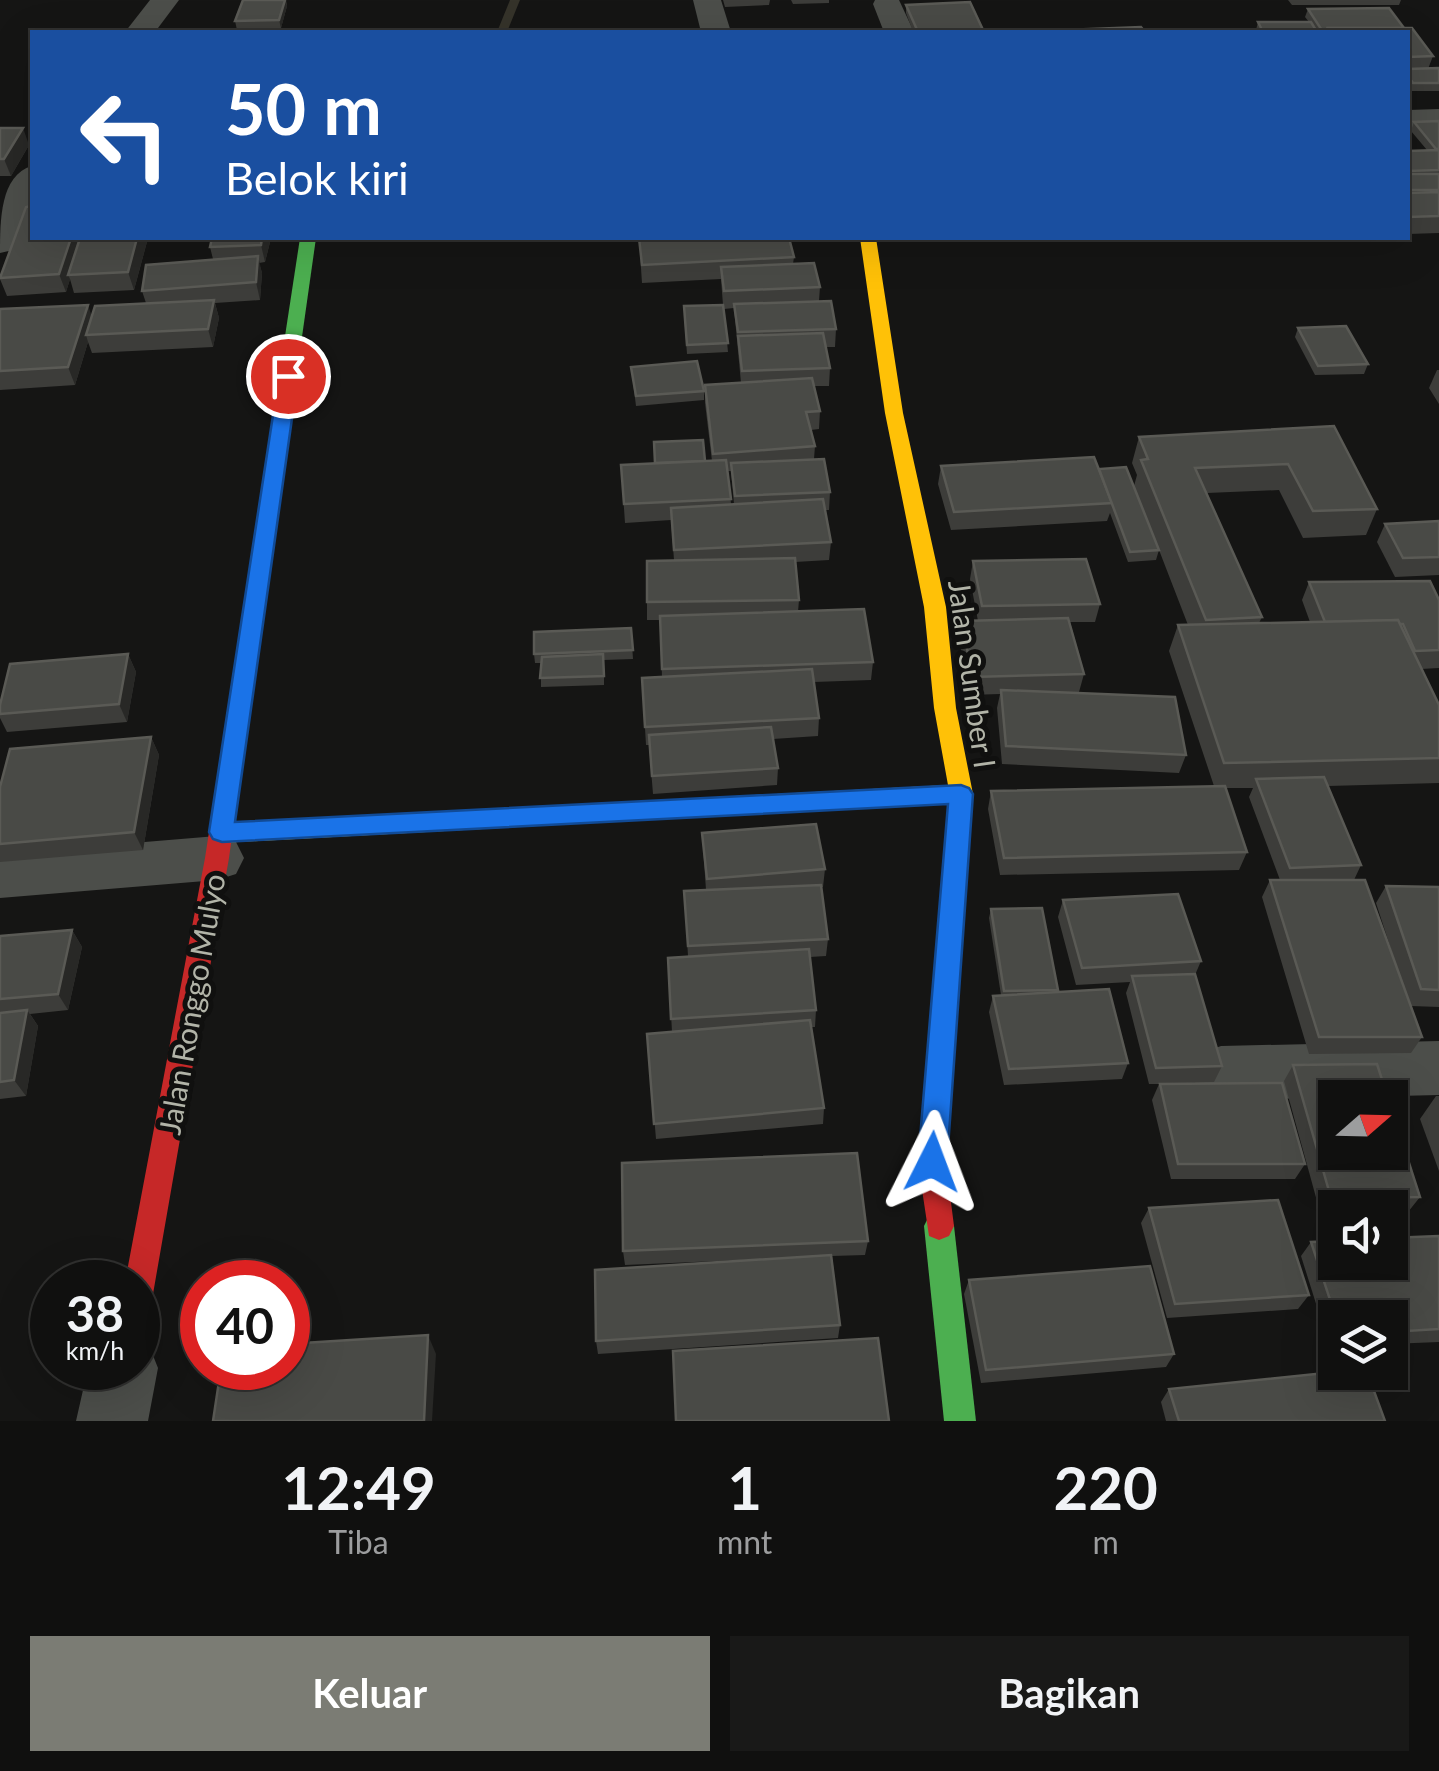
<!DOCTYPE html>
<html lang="id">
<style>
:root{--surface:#10100f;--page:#191918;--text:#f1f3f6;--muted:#9c9d9e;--line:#30302f;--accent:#7b7c74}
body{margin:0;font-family:Lato,sans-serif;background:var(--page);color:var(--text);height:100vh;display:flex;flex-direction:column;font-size:38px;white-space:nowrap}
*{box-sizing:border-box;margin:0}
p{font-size:32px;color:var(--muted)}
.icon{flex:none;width:55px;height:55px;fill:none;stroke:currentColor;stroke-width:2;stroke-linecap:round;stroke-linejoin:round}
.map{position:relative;height:1421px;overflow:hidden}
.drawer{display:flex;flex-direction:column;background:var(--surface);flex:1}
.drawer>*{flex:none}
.hud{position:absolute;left:30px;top:30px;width:1380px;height:210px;border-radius:0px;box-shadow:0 10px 40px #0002,0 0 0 2px var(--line);background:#1a4fa0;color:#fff;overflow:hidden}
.needle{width:65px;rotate:70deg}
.fabs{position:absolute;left:1318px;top:1080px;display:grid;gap:20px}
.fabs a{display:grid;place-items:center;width:90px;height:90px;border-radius:0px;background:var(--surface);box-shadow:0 10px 40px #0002,0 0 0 2px var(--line);font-size:50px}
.speed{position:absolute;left:30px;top:1260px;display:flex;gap:20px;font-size:50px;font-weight:700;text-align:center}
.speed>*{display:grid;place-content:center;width:130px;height:130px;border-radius:50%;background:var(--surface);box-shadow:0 10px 40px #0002,0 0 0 2px var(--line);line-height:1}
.speed small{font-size:25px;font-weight:400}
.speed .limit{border:15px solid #d22;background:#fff;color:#111}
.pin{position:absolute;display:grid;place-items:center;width:85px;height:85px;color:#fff;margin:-42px;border:5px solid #fff;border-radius:50%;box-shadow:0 2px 10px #0007}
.me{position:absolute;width:110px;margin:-55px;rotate:3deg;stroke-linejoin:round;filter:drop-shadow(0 0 8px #0008)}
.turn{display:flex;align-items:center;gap:35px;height:210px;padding:0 30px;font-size:45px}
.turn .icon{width:130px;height:130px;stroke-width:2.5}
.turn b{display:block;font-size:70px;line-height:85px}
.eta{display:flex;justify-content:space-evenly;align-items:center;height:170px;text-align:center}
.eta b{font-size:60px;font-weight:700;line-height:70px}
.button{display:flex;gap:20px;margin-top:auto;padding:20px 30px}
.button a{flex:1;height:115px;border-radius:0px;background:var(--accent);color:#fff;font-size:40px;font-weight:700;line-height:115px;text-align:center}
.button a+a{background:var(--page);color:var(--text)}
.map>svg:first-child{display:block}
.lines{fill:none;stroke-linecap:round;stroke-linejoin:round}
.stream{fill:#35332a;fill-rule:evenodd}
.street{fill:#4c4e4a;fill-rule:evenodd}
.fast{fill:#4caf50;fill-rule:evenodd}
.slow{fill:#ffc107;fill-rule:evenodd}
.jam{fill:#c62828;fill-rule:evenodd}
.wall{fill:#3d3d3a;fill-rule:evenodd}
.shaded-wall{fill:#282826}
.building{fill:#494a46;stroke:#5a5a55;stroke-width:2.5}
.route{fill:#1a73e8;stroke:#114b97;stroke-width:2.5}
.labels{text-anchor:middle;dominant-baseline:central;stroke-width:10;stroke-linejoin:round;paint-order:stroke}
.street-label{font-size:30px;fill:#b2b4a8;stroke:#10100f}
</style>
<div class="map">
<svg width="1439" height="1421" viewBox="0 0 1439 1421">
<rect width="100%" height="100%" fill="#151514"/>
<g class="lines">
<polygon class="stream" points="510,0 520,0 507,32 497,32"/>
<g class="street">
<polygon points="150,0 179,0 155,32 125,32"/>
<polygon points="693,0 721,0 731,32 701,32"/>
<polygon points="875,0 899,0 914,32 884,32 873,4"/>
<polygon points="1439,109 1439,129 1408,130 1408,110"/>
<path d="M32,166C34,194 30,225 13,250L0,253C0,221 0,175 32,166Z"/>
<polygon points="217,836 236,842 244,858 236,874 217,880 0,898 0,854"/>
<polygon points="1439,1041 1439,1095 1221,1100 1199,1092 1191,1073 1199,1054 1221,1046"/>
<polygon points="138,1339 148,1343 158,1368 148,1421 76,1421 88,1368 138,1368"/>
</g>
<g class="fast">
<polygon points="300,238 316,238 265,598 255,605 245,598"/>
<polygon points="939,1212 949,1216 954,1226 976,1421 944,1421 924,1226 929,1216"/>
</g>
<polygon class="slow" points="860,238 876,238 903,413 946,607 956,708 973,794 966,854 957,857 948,854 945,847 948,804 221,843 212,840 209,833 212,826 221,823 948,785 934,708 924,607 885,413"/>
<g class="jam">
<polygon points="255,591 265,598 229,858 153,1294 149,1305 138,1309 138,1282 125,1282 205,858 245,598"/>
<polygon points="957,837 966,840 969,847 946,1163 954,1226 949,1236 939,1240 929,1236 918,1163 945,847 948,840"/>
</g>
</g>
<g class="wall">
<polygon points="243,0 286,0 287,6 281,28 237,30 235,21"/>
<polygon points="723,0 770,0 769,5 725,7"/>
<polygon points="791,0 829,0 829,3 793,4"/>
<polygon points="1288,0 1401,0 1399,5 1292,5"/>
<polygon points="906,5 984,32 913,32 906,13"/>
<polygon points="1308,9 1404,28 1433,56 1428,69 1439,68 1439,91 1408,91 1408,32 1257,32 1256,30 1258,22 1309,22 1305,17"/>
<polygon points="1439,121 1439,233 1408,234 1408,151 1427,150 1411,131 1414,122"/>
<polygon points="0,128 29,145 11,176 0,176"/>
<polygon points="148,238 134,290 74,293 70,279 66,292 7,296 0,279 0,277"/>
<polygon points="212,238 271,238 265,262 259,263 262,273 260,300 215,303 219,318 213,347 92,353 88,342 75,385 0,390 0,309 92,316 146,303 142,291 213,259 210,247"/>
<path d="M639,238L794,257L793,264L820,287L819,301L836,329L835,347H826L830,368L829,386H814L820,411L819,429L811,430L815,446L814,459L830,492L829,510H825L831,542L829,560L795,562L799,600L798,612L873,662L871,680L814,682L819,718L818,736L773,739L778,768L777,785L653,794L649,745H646L642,678L662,677L660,620H647V602L674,560L671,520L625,523L621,465L712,461L705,403V385L741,383L734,308L724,309L728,352L687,354L684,315L723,305L721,279L642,283ZM728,471H731L734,504H731Z"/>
<polygon points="1298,328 1368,364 1364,374 1315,375 1295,337"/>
<polygon points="631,367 704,391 704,400 636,406"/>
<polygon points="1437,370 1439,370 1439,404 1429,388"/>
<polygon points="1334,426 1377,509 1366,535 1303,538 1279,490 1207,493 1262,617 1259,623 1310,622 1302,600 1309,582 1439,600 1439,668 1421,669 1439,705 1439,783 1328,786 1361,865 1354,880 1401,980 1376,903 1386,886 1439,887 1439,1007 1411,1006 1422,1037 1411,1053 1309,1054 1262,897 1270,880 1280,880 1249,797 1253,788 1226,788 1247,852 1239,870 1000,875 988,809 991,791 1214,786 1169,651 1178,625 1188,625 1159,550 1156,560 1128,562 1110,513 1107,521 951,530 938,484 941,466 1099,469 1134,486 1137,475 1132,463 1139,437"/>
<polygon points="1439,521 1439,575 1395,577 1377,542 1385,524"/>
<polygon points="973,561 1100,604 1095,622 1070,622 1084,674 1079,692 1066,693 1186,755 1179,773 1002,764 997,708 1000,694 969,695 959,639 962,621 978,621 970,579"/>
<polygon points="631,628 633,659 604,660 604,685 541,687 541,663 535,663 534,654"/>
<polygon points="128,654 136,672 127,722 7,732 0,718 0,705"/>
<polygon points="151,737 159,755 143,850 0,862 0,787"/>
<polygon points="702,833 825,869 823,887 821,887 828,939 826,956 810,957 816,1010 815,1027 811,1027 824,1108 823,1124 656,1139 647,1034 672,1032 668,958 688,956 684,891 706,890"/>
<polygon points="1063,900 1201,961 1195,975 1222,1066 1214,1082 1171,1084 1305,1164 1295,1179 1171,1179 1152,1100 1159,1084 1149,1084 1126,993 1130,982 1076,985 1058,917"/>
<polygon points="991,909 1058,990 1057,992 1128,1063 1122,1079 1004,1085 989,1012 993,996 1001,995 989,918"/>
<polygon points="72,930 82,947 68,1010 30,1014 38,1026 26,1096 0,1099 0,936"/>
<polygon points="1293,1065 1420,1197 1408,1212 1390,1212 1390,1208 1335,1208 1335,1212 1320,1212 1284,1081"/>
<polygon points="1436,1096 1439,1096 1439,1171 1420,1119"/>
<polygon points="1149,1208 1309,1295 1298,1309 1167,1318 1141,1223"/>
<polygon points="1439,1236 1439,1342 1390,1344 1390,1318 1335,1318 1335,1347 1330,1348 1301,1256 1311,1242"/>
<polygon points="868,1241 865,1255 832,1256 840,1325 838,1338 598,1354 596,1341 766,1259 625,1265 623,1251"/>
<polygon points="969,1280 1174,1354 1166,1367 981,1383 964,1294"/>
<polygon points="1169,1389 1385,1421 1166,1421 1161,1402"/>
</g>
<g class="shaded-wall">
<polygon points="285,0 287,6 281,28 279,20"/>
<polygon points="23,128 29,145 11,176 4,159"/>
<polygon points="71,238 83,238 68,275 70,279 66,292 59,274"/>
<polygon points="137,238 148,238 134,290 128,272"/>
<polygon points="262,238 271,238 265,262 261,245"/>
<polygon points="258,256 262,273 260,300 256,282"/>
<polygon points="214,300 219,318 213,347 208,329"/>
<polygon points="88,305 94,323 86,335 88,342 75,385 68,367"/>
<polygon points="128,654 136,672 127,722 119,704"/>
<polygon points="151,737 159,755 143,850 134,832"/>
<polygon points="72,930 82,947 68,1010 58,994"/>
<polygon points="27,1010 38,1026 26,1096 14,1080"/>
<polygon points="428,1335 436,1354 432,1421 424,1421"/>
</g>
<g class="building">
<polygon points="243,0 285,0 279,20 235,21"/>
<polygon points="970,2 984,32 918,32 906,5"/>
<polygon points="1389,8 1404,28 1328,28 1326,32 1323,32 1308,9"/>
<polygon points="1258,22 1311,22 1317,32 1263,32"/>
<polygon points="1141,27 1145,32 1039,32 1039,31"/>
<polygon points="1328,28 1412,28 1433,56 1408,57 1408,32 1331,32"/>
<polygon points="1439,68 1439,83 1413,83 1408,76 1408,69"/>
<polygon points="1439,121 1439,149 1436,149 1414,122"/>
<polygon points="0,128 23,128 4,159 0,159"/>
<polygon points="1439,150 1439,170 1408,171 1408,151"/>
<rect x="1408" y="174" width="31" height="16"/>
<polygon points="1439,192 1439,216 1408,217 1408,193"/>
<polygon points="32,206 32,238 71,238 59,274 0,278 26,207"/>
<polygon points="80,238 137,238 128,272 68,275"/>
<polygon points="212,238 262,238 261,245 210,247"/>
<polygon points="639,238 789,238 794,257 642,265"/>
<polygon points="258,256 256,282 142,291 146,265"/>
<polygon points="814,263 820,287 724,291 721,267"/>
<polygon points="214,300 208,329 86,335 95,306"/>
<polygon points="831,301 836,329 738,332 734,304"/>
<polygon points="88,305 68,367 0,371 0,309"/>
<polygon points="723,305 728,343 687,345 684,306"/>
<polygon points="1346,326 1368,364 1318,366 1298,328"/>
<polygon points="823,333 830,368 742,371 738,336"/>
<polygon points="697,361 704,391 636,396 631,367"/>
<polygon points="812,378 820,411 806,412 815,446 713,454 705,385"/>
<polygon points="1334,426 1377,509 1313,511 1288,464 1195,468 1262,617 1206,620 1141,460 1148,459 1139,437"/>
<polygon points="703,440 705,461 655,463 654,442"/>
<polygon points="1094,457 1112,503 954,512 941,466"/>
<polygon points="824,459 830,492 735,496 731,463"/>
<polygon points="726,460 731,499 624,504 621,465"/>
<polygon points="1126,467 1159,550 1130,552 1099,469"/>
<polygon points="823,499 831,542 674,550 671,508"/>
<polygon points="1439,521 1439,557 1403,558 1385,524"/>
<polygon points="795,558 799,600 647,602 647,561"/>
<polygon points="1086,559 1100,604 982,606 973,561"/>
<polygon points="1430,581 1439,600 1439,650 1415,651 1403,624 1399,624 1398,620 1325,622 1309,582"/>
<polygon points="864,609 873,662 662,669 660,616"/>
<polygon points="1068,618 1084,674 972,677 962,621"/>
<polygon points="1398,620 1439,705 1439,758 1224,763 1178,625"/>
<polygon points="631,628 633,650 534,654 534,632"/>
<polygon points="128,654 119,704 0,714 0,705 10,664"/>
<polygon points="603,654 604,676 540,678 542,657"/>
<polygon points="812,669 819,718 645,727 642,678"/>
<polygon points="1001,690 1175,697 1186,755 1006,746"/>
<polygon points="771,727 778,768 652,776 649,735"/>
<polygon points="151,737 134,832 0,844 0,787 10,749"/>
<polygon points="1324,777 1361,865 1290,868 1256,779"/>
<polygon points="1225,786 1247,852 1004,858 991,791"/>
<polygon points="816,824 825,869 707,879 702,833"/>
<polygon points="1270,880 1365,880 1422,1037 1319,1037"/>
<polygon points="821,885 828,939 688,946 684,891"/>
<polygon points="1386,886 1439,887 1439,990 1421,989"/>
<polygon points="1178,894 1201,961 1082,968 1063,900"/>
<polygon points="1042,908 1058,990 1004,991 991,909"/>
<polygon points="72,930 58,994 0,999 0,936"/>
<polygon points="809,949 816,1010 671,1019 668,958"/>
<polygon points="1195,974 1222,1066 1156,1068 1132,976"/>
<polygon points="1109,989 1128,1063 1009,1069 993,996"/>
<polygon points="27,1010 14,1080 0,1082 0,1013"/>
<polygon points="810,1020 824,1108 654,1124 647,1034"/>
<polygon points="1377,1064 1388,1098 1335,1098 1335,1152 1390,1152 1390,1104 1420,1197 1331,1198 1293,1065"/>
<polygon points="1282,1083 1305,1164 1178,1164 1160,1084"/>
<polygon points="857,1153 868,1241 623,1251 622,1163"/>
<polygon points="1278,1200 1309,1295 1175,1304 1149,1208"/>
<polygon points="1439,1236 1439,1329 1390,1332 1390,1318 1336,1318 1311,1242 1335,1241 1335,1262 1390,1262 1390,1238"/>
<polygon points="831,1255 840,1325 596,1341 595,1270"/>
<polygon points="1150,1266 1174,1354 986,1370 969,1280"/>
<polygon points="428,1335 424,1421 213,1421 221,1368 288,1368 288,1344"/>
<polygon points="878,1338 889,1421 676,1421 673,1351"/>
<polygon points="1335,1372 1367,1372 1385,1421 1179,1421 1169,1389"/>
</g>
<polygon class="route" points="288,371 298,376 235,822 961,785 969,788 973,794 947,1162 942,1172 932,1176 922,1172 918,1162 948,804 222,842 213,839 209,832 279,376"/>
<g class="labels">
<g class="street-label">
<text transform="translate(973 674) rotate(82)">Jalan Sumber I</text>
<text transform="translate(191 1004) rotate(-80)">Jalan Ronggo Mulyo</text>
</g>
</g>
</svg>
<div class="fabs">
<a><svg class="needle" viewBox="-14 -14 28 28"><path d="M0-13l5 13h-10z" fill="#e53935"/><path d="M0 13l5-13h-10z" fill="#9c9d9e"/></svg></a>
<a><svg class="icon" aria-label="sound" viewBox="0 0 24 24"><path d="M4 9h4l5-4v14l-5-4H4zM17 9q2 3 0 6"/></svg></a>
<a><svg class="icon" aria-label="layers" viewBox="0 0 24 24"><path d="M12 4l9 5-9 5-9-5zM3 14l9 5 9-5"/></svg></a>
</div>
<div class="speed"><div>38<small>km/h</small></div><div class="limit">40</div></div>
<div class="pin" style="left:288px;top:376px;background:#d93025"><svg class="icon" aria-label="arrive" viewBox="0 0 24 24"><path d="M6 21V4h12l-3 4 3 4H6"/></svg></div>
<svg class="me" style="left:932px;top:1162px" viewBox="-20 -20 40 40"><path d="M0-17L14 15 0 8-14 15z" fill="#1a73e8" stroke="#fff" stroke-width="4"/></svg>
<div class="hud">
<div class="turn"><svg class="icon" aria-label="left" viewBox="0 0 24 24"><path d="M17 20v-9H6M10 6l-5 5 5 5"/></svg><div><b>50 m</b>Belok kiri</div></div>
</div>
</div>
<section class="drawer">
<div class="eta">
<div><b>12:49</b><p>Tiba</p></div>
<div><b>1</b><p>mnt</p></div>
<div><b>220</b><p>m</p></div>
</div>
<div class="button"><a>Keluar</a><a>Bagikan</a></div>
</section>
